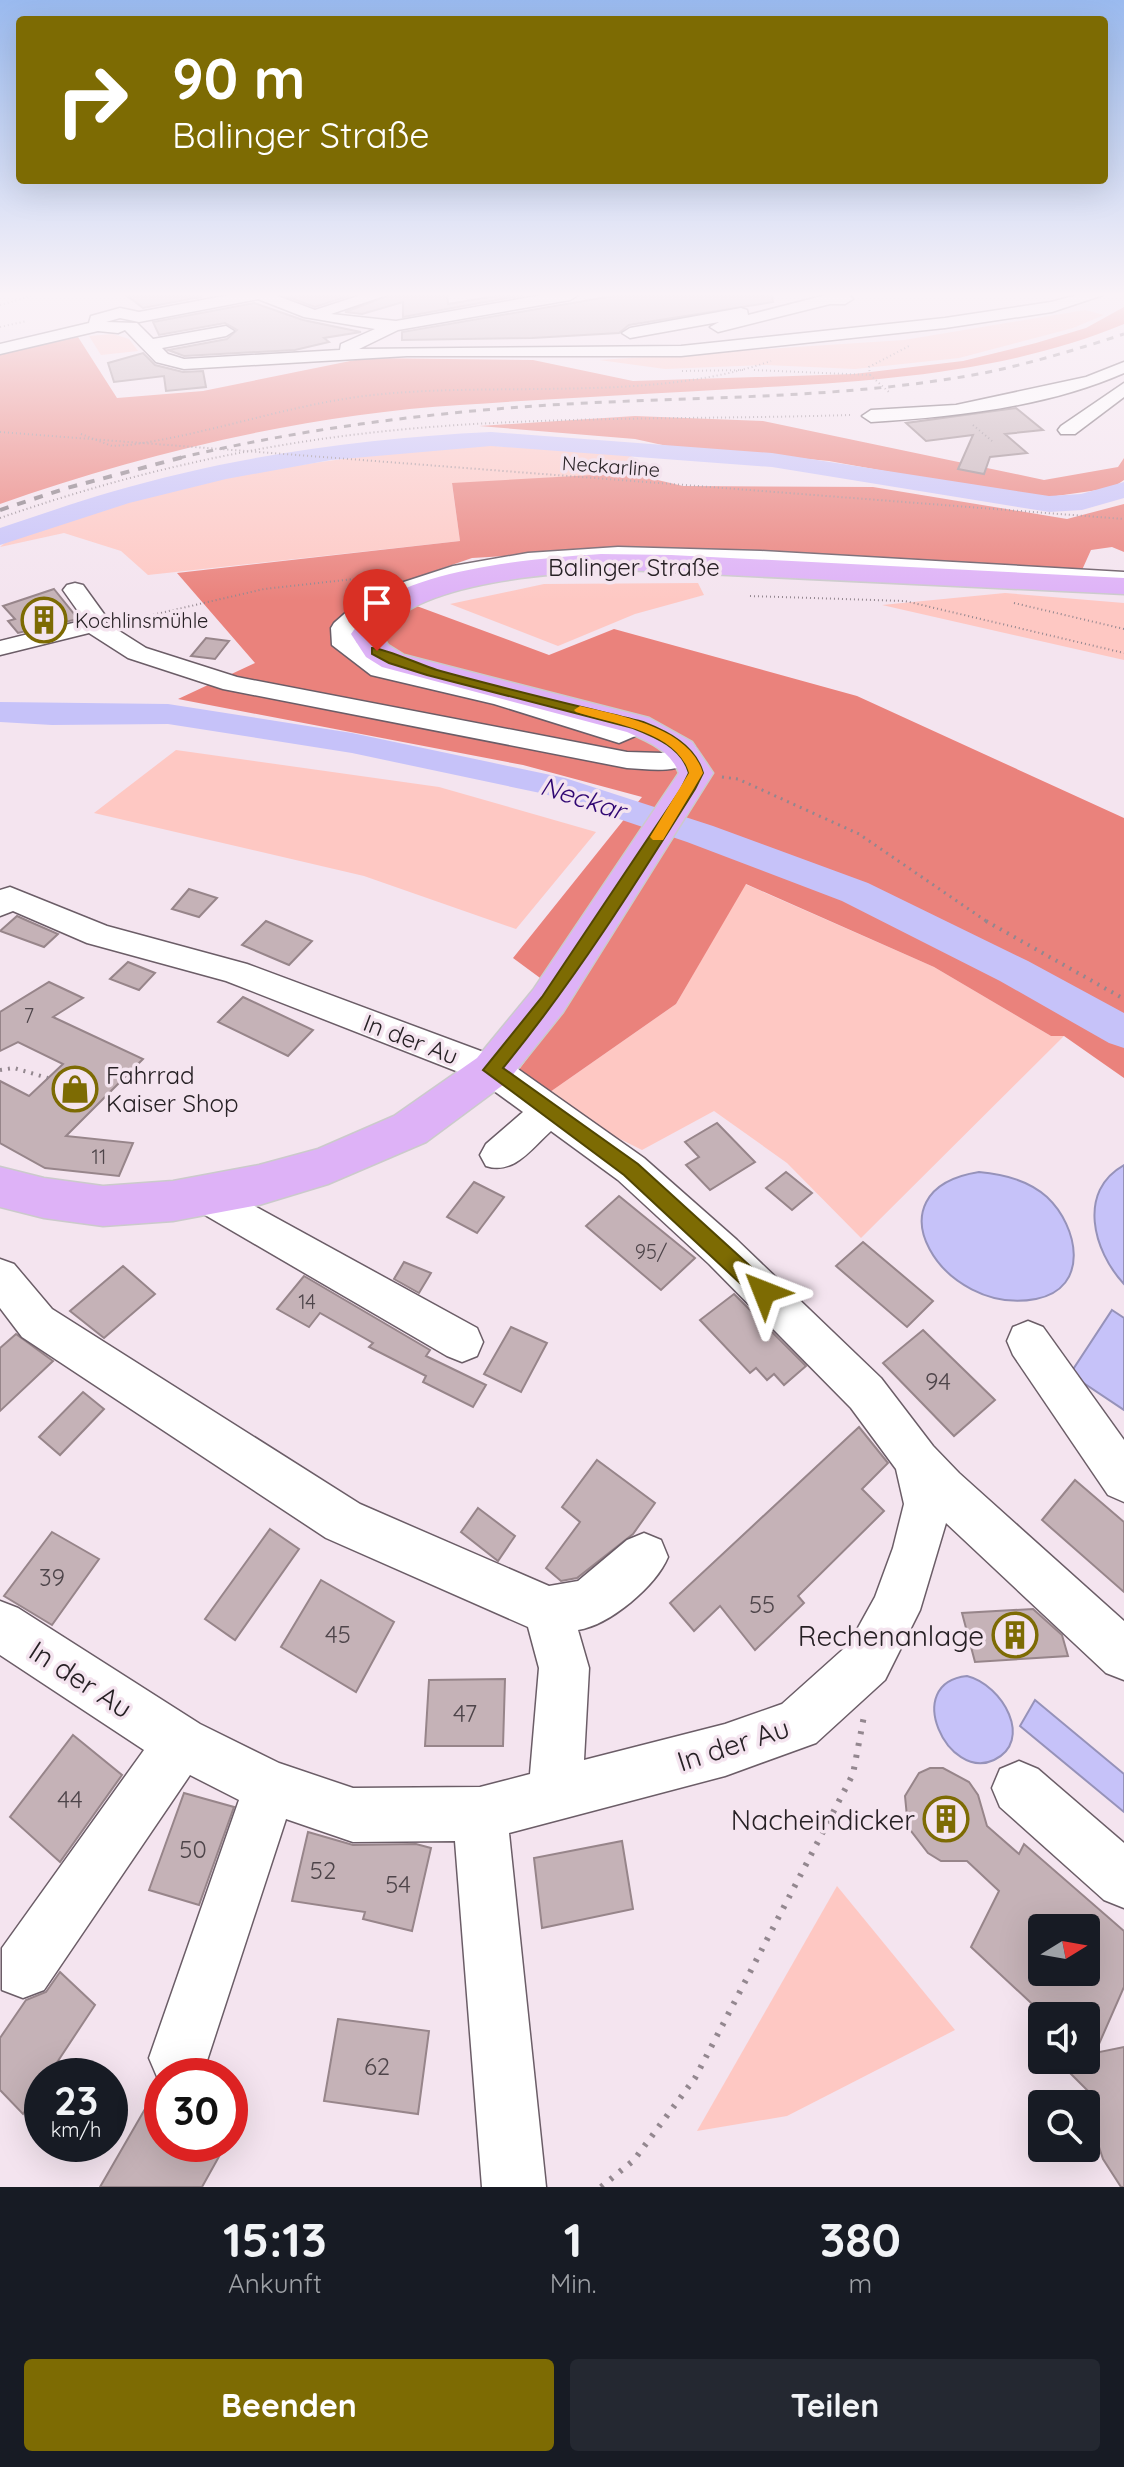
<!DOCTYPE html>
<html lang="de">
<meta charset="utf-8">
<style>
:root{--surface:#171b24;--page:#242831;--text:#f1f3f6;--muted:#9ea1a6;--accent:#7d6b03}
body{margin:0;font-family:Quicksand,sans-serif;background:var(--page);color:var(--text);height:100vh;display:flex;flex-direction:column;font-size:30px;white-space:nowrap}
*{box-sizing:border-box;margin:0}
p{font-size:26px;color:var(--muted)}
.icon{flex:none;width:44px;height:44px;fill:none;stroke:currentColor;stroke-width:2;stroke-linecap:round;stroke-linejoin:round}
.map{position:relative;height:2187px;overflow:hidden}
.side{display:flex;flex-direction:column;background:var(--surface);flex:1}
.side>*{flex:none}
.top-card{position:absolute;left:16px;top:16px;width:1092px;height:168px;border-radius:8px;box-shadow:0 8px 32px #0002;background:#7d6b03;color:#fff;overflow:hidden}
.needle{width:52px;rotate:79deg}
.buttons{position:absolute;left:1028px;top:1914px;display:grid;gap:16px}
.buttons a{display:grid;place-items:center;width:72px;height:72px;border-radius:8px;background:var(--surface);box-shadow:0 8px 32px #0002;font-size:40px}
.speed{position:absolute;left:24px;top:2058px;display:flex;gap:16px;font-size:40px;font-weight:700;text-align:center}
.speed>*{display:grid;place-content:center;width:104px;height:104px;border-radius:50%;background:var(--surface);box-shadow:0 8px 32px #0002;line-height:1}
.speed small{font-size:20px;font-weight:400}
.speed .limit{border:12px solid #d22;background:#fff;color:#111}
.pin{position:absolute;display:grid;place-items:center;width:68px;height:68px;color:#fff;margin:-82px -34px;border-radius:50% 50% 50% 0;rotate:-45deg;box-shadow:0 0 8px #0007}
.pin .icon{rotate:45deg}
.me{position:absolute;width:88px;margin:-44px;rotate:315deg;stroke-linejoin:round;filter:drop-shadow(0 0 6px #0008)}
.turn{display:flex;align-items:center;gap:28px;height:168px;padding:0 24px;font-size:36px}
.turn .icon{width:104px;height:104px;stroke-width:2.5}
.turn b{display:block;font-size:56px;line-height:68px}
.eta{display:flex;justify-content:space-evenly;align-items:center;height:136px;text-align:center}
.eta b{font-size:48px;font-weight:700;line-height:56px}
.cta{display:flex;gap:16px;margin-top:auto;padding:16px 24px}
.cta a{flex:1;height:92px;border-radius:8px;background:var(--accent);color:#fff;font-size:32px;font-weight:700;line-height:92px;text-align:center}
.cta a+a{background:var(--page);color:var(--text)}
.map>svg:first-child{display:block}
.green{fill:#fec8c3}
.forest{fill:#ea827c}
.water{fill:#c6c2f9;stroke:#9692b9;stroke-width:2}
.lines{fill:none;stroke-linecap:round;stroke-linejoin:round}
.river{fill:#c6c2f9;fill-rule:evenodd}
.building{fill:#c5b2b7;stroke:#97858a;stroke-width:2;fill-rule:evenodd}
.minor-casing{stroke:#6b5d67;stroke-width:3}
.major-casing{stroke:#cbcacb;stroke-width:3}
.path-far3{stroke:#93878f;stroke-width:2;stroke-dasharray:1 3;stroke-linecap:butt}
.path-far2{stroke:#93878f;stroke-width:3;stroke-dasharray:2 5;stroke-linecap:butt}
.path-far1{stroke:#93878f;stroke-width:4;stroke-dasharray:2 6;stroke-linecap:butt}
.path{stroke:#93878f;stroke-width:6;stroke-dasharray:3 9;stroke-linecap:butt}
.minor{fill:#fff;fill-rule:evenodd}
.major{fill:#deb2f7;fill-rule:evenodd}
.rail-far1{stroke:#8a7f87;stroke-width:3;stroke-dasharray:7 7;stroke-linecap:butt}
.rail{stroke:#8a7f87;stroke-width:4;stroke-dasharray:9 9;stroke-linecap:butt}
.path-bridge{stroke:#93878f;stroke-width:2;stroke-dasharray:1 3;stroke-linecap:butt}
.route{fill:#7d6b03;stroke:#514602;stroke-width:2}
.slow{fill:#f59e0b}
.labels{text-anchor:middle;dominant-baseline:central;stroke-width:7;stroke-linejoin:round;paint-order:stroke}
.far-street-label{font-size:20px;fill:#272125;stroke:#f4e4ef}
.far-poi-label{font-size:20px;fill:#272125;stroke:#f4e4ef;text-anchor:start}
.number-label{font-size:20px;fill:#4e454a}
.street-label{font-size:24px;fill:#272125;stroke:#f4e4ef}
.poi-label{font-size:24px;fill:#272125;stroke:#f4e4ef;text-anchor:start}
.near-number-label{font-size:24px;fill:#4e454a}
.water-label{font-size:26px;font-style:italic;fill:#2f0773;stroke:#f4e4ef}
.near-poi-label{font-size:28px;fill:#272125;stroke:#f4e4ef;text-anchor:end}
.near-street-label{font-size:28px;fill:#272125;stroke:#f4e4ef}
</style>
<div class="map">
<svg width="1124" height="2187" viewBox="0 0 1124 2187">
<rect width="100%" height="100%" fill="#f4e4ef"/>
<g class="green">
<polygon points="1085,310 1104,315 1073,328 959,358 855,369 766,365 665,369 599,360 904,340"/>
<polygon points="113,334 129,339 138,351 101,355 89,336"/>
<path d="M481,445L632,455L628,473L452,484L460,541L148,575L121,551L64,533L0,547C10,537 35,532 50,527C188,477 336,456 481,445Z"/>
<polygon points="698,583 704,595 635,614 558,646 450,604 544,584"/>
<polygon points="1005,593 1124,603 1124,660 882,605"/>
<polygon points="176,750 439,787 596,832 516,929 364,876 94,813"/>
<polygon points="745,884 934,967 1051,1036 1064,1036 861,1238 787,1163 714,1111 642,1150 540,1099 676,1004"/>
<polygon points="837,1886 955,2030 787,2116 697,2131"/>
</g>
<g class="forest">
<path d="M1124,307V324C1006,373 876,381 750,388C654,394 557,398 460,405C310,414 142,453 0,504V354L78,337L117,398L203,391L365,358L533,360L633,381L854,374L963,361L1036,343L1086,328Z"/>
<polygon points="635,416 763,421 1044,480 1118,467 1124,458 1124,480 1112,488 1049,497 1001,492 829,461 667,446 635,439 479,426"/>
<polygon points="628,473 683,486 873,487 1067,519 1124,504 1124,552 1112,547 1091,550 1082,570 612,550 472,558 376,591 549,655 614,629 857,696 1124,818 1124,1078 1064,1036 1051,1036 934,967 746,884 676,1004 540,1099 515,1075 570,1000 513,958 642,797 523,765 178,699 255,663 177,573 460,541 452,483"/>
</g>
<g class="water">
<path d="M1124,1165V1284C1093,1251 1077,1191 1124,1165Z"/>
<path d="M979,1172C1003,1174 1028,1180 1047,1197C1078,1226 1091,1288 1036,1299C943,1317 864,1190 979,1172Z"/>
<polygon points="1112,1310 1124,1318 1124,1410 1070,1374"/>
<path d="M967,1676C1003,1685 1034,1741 994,1760C948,1782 901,1683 967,1676Z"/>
<polygon points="1035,1700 1124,1774 1124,1812 1020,1726"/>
</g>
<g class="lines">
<g class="river">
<path d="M491,432L772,453L1049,496L1081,494L1124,482V498L1082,510L1049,512L772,467L491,446L331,460L226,479L129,503L0,545V528C37,516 73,503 111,492C233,456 363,438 491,432Z"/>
<polygon points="0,702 168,704 352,733 565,778 713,826 868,883 1028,961 1124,1013 1124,1048 1109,1043 1000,981 842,901 687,842 545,794 352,753 168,724 52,725 0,722"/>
</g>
</g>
<g class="building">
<polygon points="126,295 201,295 201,297 143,308"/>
<polygon points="294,295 351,295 315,307 288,297"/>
<polygon points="390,295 447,295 448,304 502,295 524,295 403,317 403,302 362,314 345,312"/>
<polygon points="619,295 772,295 773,302 629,325 619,333 532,338 402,340 402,332"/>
<polygon points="254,303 303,320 361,332 324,338 329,342 295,350 184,356 168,350 227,339 237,330 225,323 159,335 153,322"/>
<polygon points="143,353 155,365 183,372 203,371 206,387 166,391 164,376 114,382 108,363"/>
<polygon points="1016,408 1043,430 1005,434 1027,453 990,457 984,474 958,469 973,435 926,441 906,423"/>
<polygon points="54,589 78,619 18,633 8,621 15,619 3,606"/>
<polygon points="206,638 229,641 215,659 191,656"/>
<polygon points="189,889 217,898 199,917 172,909"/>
<polygon points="17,916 28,921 58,934 44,947 0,931"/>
<polygon points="266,921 312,941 289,965 242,945"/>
<polygon points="128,962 155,973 139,990 110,979"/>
<polygon points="49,982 83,998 53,1017 143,1059 66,1136 133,1143 119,1176 45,1168 0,1143 0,1081 29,1096 63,1064 18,1042 0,1051 0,1012"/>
<polygon points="243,997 313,1030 288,1056 218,1022"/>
<polygon points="717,1123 755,1162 710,1190 686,1165 699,1157 685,1142"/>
<polygon points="786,1172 812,1193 792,1210 766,1188"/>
<polygon points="474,1182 504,1197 477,1233 447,1217"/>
<polygon points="619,1196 695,1258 661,1290 586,1226"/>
<polygon points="863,1242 933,1301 907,1327 836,1266"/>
<polygon points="404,1262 431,1273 419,1293 394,1279"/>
<polygon points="123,1266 155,1294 104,1338 70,1311"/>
<polygon points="304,1276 430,1350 426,1356 486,1385 473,1407 423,1382 426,1376 369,1347 373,1343 320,1313 309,1327 277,1309"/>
<polygon points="734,1294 806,1366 784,1385 774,1374 767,1380 756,1368 750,1373 700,1320"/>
<polygon points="511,1327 547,1343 521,1392 484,1374"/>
<polygon points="923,1330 995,1400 954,1436 883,1363"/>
<polygon points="16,1334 53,1361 0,1411 0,1348"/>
<polygon points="83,1392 104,1409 60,1455 39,1437"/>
<polygon points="859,1427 888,1463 862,1489 884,1511 798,1596 804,1603 755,1650 720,1606 694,1631 670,1603"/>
<polygon points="597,1460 655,1503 633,1534 577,1578 561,1581 546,1568 580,1522 562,1507"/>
<polygon points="1075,1480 1124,1522 1124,1592 1042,1520"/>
<polygon points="478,1508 515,1536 498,1561 461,1532"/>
<polygon points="270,1529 299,1549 235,1640 205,1619"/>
<polygon points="52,1532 99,1559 52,1625 4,1596"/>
<polygon points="321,1580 394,1622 356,1692 281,1647"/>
<polygon points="1033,1609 1062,1635 1068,1656 975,1662 962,1613"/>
<polygon points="505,1679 503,1746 425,1746 429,1680"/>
<polygon points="73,1735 122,1775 60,1862 10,1817"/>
<path d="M930,1768H943L969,1782L978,1795L987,1826L1019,1854L1024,1844L1124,1931V1987L1095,2053L1124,2047V2187H1121L1103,2159L1095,2135L1091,2094L1057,2060H1086V2016H1045L971,1947L999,1891L967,1861H941L928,1853L908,1827L905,1796L919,1773ZM1042,1928H1086V1972H1042Z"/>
<polygon points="184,1793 234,1807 199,1905 149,1890"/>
<polygon points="308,1832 353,1845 416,1844 431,1848 412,1931 363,1919 365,1912 292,1901"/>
<polygon points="622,1841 633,1909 542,1928 534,1858"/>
<polygon points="60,1972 95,2005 48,2076 42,2076 42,2085 23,2114 0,2090 0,2038 26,2000 46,1992"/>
<polygon points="338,2019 429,2031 418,2114 324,2101"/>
<polygon points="160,2083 162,2144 226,2144 202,2187 100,2187"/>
</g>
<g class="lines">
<g class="minor-casing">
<g id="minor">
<path d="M229,295H275L315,310L361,295H387L331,314L396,321L542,295H578L570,300L398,330L359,349L681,346L945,318L1051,302L1077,295H1103L1052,312L945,328L681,356H407L184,369L156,362L125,330L118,333L98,331L0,354V344L89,323L91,316L120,308L139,312ZM258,299L304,317L375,329L341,344L340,350L184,359L168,354L162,348L226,336L234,331L226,326L153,339L137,323L106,322L120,318L139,322Z"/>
<polygon points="826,295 849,295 853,299 845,304 830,304 718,332 710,327 719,322 630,338 622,333 630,328 741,308 747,310 748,315"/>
<path d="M1124,362V373C1047,407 954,417 871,422L862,416L871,410L956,405L1086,377Z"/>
<polygon points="1124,383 1124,397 1075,434 1061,434 1058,430 1061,426"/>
<polygon points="618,547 761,551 1124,572 1124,586 761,565 618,561 528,567 464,577 383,604 355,630 356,642 389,664 510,693 617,726 638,717 647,719 651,725 647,731 619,743 494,704 371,675 332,645 331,628 334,623 367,594 453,566 528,553"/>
<path d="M75,583L83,585L104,614L105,622L146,648L237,677L627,752L663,753L685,745L695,747L699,753C683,776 651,769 627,768L223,689L128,658L89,633L0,655V641L81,621L80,614L63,590L67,585Z"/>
<path d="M10,887L107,926L247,964L505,1060L644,1158L737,1240L881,1378L933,1446L959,1473L1124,1621V1680L1106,1673L946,1523L920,1610L885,1680L816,1743L725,1776L509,1833L546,2187H482L455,1841L353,1842L286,1819L202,2076H162V2081L158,2079L149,2058L239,1800L190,1775L44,1990L23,1998L2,1990V1948L144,1750L0,1655V1601L18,1608L200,1724L279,1763L353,1788L480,1787L530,1774L539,1668L528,1627L326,1538L22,1337L0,1308V1259L14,1264L52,1309L360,1504L549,1586L578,1581L627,1540L644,1533L661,1540L668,1557C656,1586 610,1625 578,1630L589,1668L584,1760L725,1724L782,1704L849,1644L875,1597L893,1548L904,1504L896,1469L851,1408L709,1264L618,1180L551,1131C531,1149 514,1175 486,1166L480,1155L486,1144L523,1112L479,1080L226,981L87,943L13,911L0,916V890Z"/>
<polygon points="207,1180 477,1328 483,1342 477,1356 462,1362 447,1356 193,1208 188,1196 193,1184"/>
<polygon points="1028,1321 1043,1327 1124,1440 1124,1502 1108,1495 1013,1355 1007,1341 1013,1327"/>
<polygon points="1019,1761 1038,1769 1124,1843 1124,1908 1104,1900 1000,1807 992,1788 1000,1769"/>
</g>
</g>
<g class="major-casing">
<path id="major" d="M601,554L671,555L1124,578V594L624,570C563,572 417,580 381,634L388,645L404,655L649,718L692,742L713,773L563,1012L507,1082L426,1142L328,1184L259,1205L173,1221L103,1226L44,1218L0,1207V1167L44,1178L103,1186L173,1181L259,1165L318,1149L394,1116L477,1058L533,990L679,773C670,750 648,741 627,732L382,667L366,657L351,634C357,626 362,616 369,609C419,568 537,558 601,554Z"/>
</g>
<g class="path-far3">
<polyline points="0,305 35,295"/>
<polyline points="0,327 27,321"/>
<polyline points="754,370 870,375 869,367 911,345"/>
<polyline points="682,371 745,370"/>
<polyline points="973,425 992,441"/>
<path d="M81,434L112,446L129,445C211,434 290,404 373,395C501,381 651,403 771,361"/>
<path d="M0,518C123,475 248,446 377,432C534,415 693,420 850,415"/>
<polyline points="750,596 905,601 1124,653"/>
<polyline points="1014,603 1124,629"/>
<polyline points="126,621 264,589 372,577"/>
</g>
<polyline class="path-far2" points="722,777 738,779 859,834 989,923"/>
<g class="path-far1">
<polyline points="986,921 1124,999"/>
<polyline points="0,1070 14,1068 48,1078"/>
</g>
<polyline class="path" points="601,2187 634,2160 695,2078 853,1774 864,1716"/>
<use href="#minor" class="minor"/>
<use href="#major" class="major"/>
<path class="rail-far1" d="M179,458C301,429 425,413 550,405C695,396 841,400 984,373C1032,363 1078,349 1124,334"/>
<polyline class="rail" points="0,510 67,488 187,456"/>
<g class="path-bridge">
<polyline points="870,375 890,393"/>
<polyline points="0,432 1124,519"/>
</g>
</g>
<linearGradient id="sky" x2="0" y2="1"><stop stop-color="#9abaef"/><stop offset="0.49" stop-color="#faf3f8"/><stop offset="1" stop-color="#faf3f8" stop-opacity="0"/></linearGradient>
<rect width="1124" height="601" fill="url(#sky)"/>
<path class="route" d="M372,648C382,647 423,666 437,670C505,689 574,705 643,722C668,732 695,745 703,773L695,789C635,885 575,980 503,1068L638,1164L771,1285L774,1292L771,1299L764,1301L757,1299L624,1175L483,1070L542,997L681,789L689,773C682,748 656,737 633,728L427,675L389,663L372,654Z"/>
<path class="slow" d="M580,706C621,716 689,727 703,773L663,840H653L650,837L689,773C677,731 612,724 576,712L574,710Z"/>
<defs>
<g id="building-ring" transform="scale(2.3)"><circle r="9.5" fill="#f4e4ef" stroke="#7d6b03" stroke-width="1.5"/><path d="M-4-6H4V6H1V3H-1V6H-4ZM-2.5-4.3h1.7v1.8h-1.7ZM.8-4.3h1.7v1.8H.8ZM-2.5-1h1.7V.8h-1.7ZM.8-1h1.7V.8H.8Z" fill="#7d6b03"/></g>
<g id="shop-ring" transform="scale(2.3)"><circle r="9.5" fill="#f4e4ef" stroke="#7d6b03" stroke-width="1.5"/><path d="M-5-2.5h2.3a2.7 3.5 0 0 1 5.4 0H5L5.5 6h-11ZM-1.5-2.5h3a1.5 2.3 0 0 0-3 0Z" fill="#7d6b03"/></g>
</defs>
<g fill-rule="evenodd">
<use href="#building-ring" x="44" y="620"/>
<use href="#shop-ring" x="75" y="1089"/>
<use href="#building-ring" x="1015" y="1635"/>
<use href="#building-ring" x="946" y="1819"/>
</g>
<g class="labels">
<g class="far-street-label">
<text transform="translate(611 466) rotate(4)">Neckarline</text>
</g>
<g class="far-poi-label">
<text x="75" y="620">Kochlinsmühle</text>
</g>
<g class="number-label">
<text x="29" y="1015">7</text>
<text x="99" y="1156">11</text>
<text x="651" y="1251">95/</text>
<text x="307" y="1301">14</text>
</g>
<g class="street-label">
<text x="634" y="567">Balinger Straße</text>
<text transform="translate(411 1039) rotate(21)">In der Au</text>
</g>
<g class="poi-label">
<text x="106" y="1075">Fahrrad<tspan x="106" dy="28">Kaiser Shop</tspan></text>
</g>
<g class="near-number-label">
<text x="938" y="1381">94</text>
<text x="52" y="1577">39</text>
<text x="762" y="1604">55</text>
<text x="338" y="1634">45</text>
<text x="465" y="1713">47</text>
<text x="70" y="1799">44</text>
<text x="193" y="1849">50</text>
<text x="323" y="1870">52</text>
<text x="398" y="1884">54</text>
<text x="377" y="2066">62</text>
</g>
<g class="water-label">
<text transform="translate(583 798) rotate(18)">Neckar</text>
</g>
<g class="near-poi-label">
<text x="984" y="1635">Rechenanlage</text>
<text x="915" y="1819">Nacheindicker</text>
</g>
<g class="near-street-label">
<text transform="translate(81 1679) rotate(33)">In der Au</text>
<text transform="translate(733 1744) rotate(-18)">In der Au</text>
</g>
</g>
</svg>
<div class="buttons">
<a><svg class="needle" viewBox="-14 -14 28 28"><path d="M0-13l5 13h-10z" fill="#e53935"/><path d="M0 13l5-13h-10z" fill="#9ea1a6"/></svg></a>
<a><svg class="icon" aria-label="sound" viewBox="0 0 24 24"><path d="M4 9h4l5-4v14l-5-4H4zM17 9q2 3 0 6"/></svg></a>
<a><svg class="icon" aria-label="search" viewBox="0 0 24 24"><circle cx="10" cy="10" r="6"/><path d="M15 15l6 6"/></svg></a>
</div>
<div class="speed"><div>23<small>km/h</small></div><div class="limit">30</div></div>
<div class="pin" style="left:377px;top:651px;background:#d93025"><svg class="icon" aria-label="arrive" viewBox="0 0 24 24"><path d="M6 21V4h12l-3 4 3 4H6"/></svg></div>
<svg class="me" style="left:764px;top:1292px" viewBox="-20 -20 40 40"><path d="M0-17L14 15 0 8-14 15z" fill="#7d6b03" stroke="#fff" stroke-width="4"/></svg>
<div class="top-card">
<div class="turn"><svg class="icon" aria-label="right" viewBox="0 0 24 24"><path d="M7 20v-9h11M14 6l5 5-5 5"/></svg><div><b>90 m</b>Balinger Straße</div></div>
</div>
</div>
<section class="side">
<div class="eta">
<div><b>15:13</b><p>Ankunft</p></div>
<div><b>1</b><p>Min.</p></div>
<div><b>380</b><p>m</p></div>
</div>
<div class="cta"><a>Beenden</a><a>Teilen</a></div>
</section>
